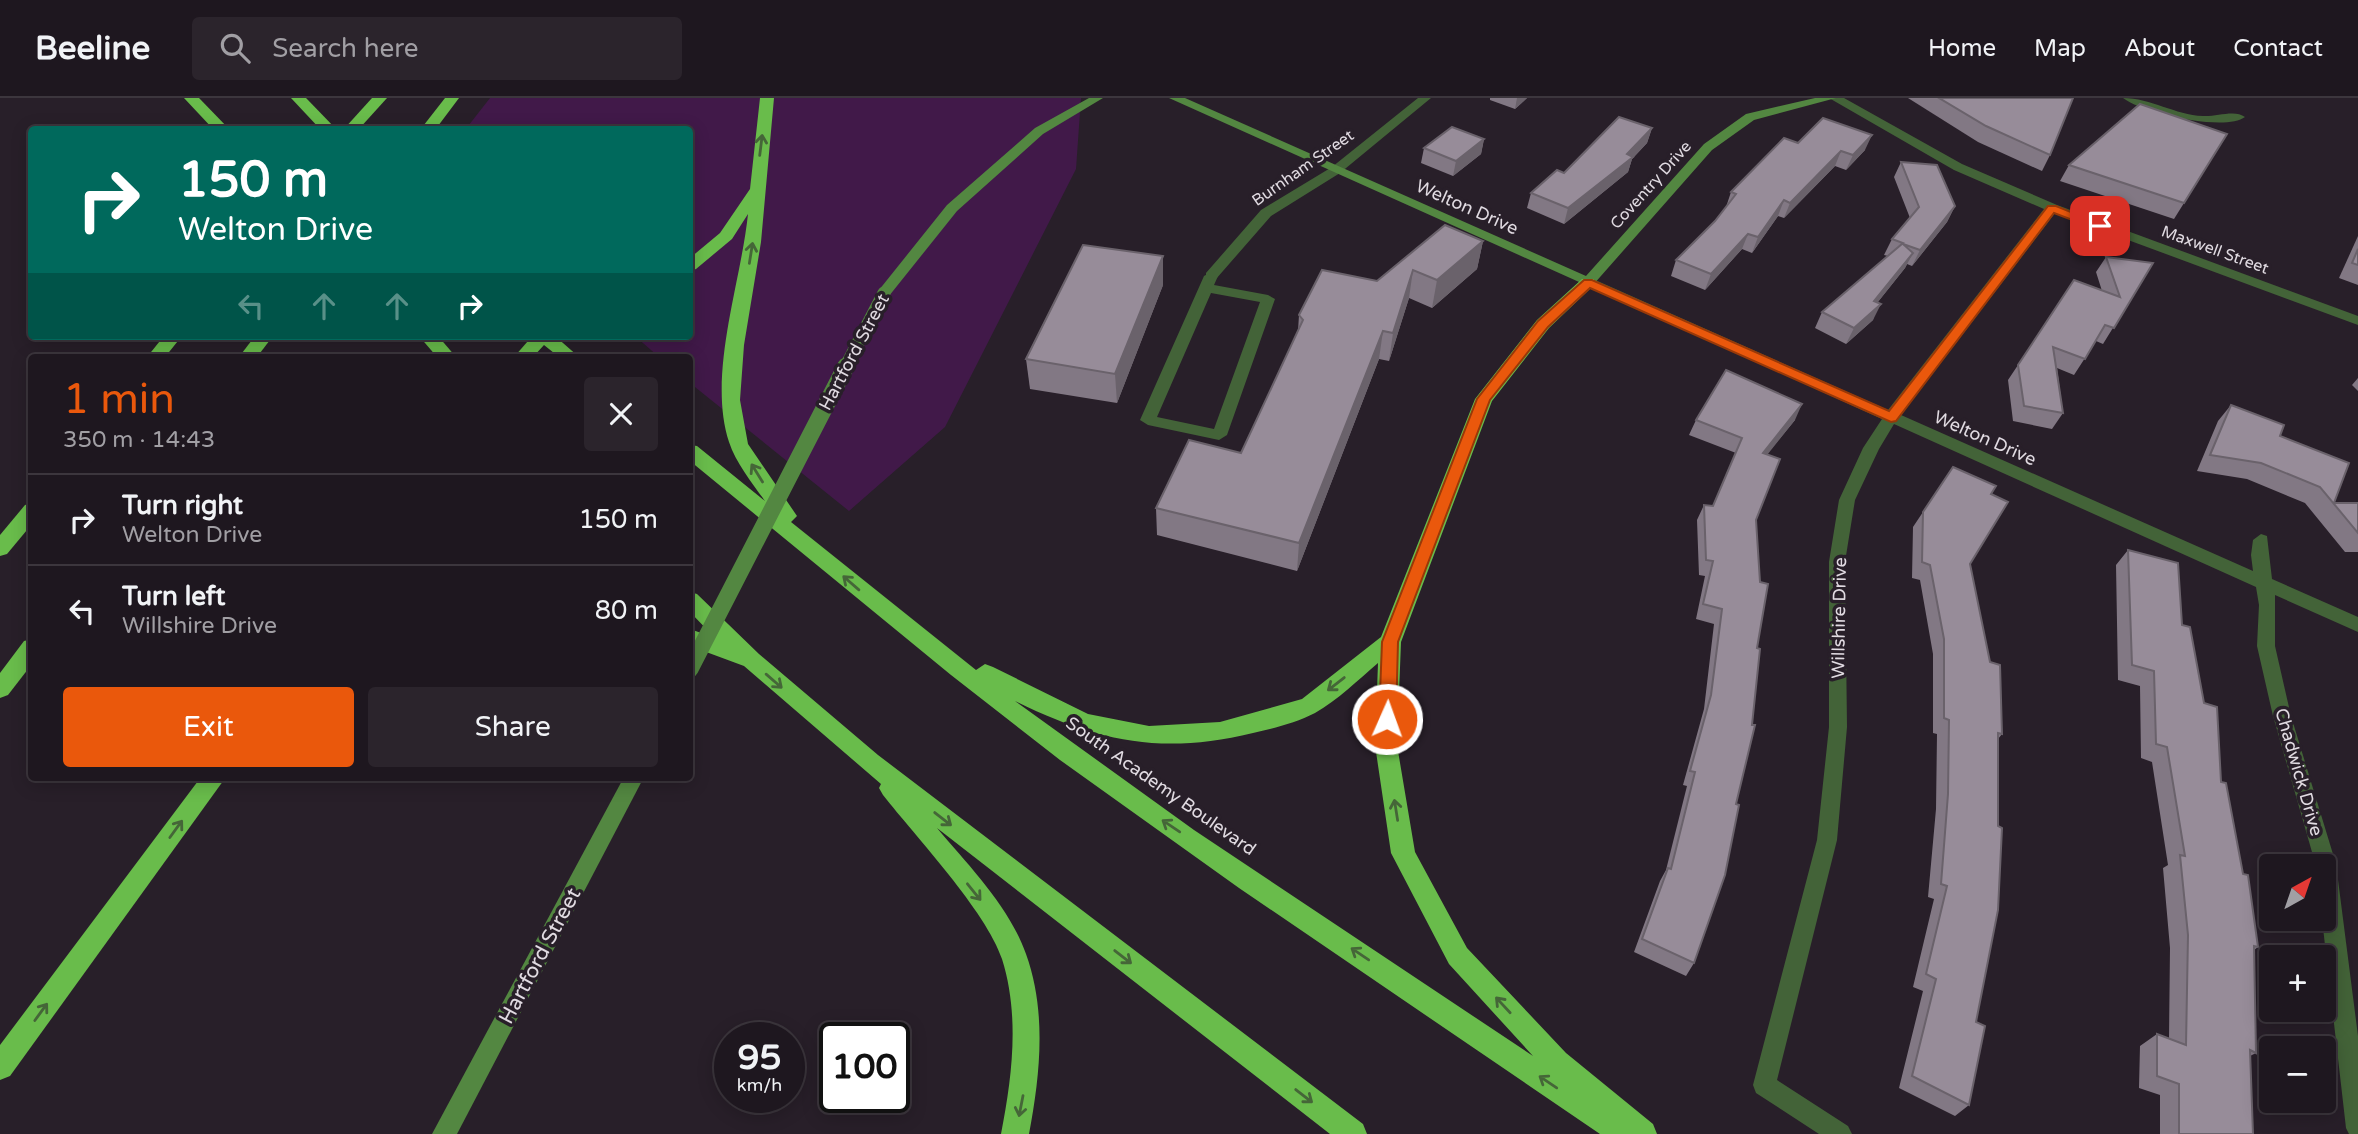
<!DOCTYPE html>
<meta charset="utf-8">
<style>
:root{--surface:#1e171f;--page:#2b242c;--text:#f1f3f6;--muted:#a19fa4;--line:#3c363d;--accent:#ea580c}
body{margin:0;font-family:"Varela Round",sans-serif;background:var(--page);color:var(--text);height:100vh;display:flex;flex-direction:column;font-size:26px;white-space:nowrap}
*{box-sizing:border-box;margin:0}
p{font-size:23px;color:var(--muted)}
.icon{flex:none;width:38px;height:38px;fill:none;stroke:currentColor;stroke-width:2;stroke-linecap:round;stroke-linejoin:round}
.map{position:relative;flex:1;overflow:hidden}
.drawer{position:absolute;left:28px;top:256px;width:665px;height:427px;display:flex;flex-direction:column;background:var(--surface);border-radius:7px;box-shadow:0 4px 18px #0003,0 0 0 2px var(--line)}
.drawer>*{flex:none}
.hud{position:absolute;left:28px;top:28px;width:665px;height:214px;border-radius:7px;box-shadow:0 4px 18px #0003,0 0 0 2px var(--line);background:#00695c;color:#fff;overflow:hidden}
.needle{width:46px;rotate:40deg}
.tools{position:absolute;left:2259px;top:756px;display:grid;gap:14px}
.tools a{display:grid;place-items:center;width:77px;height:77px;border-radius:7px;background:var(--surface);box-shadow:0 4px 18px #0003,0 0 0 2px var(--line);font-size:35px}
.speed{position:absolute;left:714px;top:924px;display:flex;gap:14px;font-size:35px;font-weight:700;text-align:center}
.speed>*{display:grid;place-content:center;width:91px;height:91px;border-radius:50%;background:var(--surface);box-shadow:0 4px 18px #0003,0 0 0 2px var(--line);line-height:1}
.speed small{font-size:18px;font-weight:400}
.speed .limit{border:4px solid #111;border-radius:10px;background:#fff;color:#111}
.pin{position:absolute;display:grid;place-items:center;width:60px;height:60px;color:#fff;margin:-30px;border-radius:14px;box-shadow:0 4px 10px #0006}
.me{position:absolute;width:77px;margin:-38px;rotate:2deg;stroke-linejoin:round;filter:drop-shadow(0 0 5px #0008)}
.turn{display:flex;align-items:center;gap:24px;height:147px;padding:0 35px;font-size:32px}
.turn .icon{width:91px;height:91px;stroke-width:2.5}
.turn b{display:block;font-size:49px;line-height:60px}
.lanes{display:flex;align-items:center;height:66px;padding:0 35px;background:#0003;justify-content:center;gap:35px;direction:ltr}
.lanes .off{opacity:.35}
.round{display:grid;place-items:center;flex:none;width:74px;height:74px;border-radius:7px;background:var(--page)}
.headline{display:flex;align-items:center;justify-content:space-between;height:119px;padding:0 35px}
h1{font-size:42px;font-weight:600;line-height:52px;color:var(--accent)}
.button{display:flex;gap:14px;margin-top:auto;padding:14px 35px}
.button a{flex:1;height:80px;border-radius:7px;background:var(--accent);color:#fff;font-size:28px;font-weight:600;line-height:80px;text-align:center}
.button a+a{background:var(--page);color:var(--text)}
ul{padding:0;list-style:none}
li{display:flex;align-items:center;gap:21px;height:91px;padding:0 35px;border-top:2px solid var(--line)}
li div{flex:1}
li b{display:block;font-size:26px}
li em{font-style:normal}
header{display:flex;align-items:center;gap:42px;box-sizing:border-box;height:98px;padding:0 35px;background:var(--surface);border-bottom:2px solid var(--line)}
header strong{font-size:33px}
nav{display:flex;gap:38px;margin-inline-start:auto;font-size:24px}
.search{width:490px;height:63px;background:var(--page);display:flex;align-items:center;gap:18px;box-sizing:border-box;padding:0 24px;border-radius:7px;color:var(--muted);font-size:26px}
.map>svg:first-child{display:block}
.green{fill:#411949}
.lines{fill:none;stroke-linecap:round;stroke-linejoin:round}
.lane{fill:#436338;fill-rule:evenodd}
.street{fill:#436338;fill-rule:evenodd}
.secondary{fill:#538741;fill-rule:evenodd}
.highway{fill:#69bc4b;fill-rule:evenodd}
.secondary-bridge-far1{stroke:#538741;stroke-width:13}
.secondary-bridge{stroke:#538741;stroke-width:17}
.wall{fill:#827884}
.shaded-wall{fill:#6a626b}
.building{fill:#978c99;stroke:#6a626b;stroke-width:2}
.oneway{stroke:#456638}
.route{fill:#ea580c;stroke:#983908;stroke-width:2}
.labels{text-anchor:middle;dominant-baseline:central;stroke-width:7;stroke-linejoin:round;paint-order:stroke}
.far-street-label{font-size:16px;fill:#e1dbe2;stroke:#281f29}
.street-label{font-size:18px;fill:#e1dbe2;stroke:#281f29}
.near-street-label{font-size:21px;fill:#e1dbe2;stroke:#281f29}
</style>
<header>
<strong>Beeline</strong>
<div class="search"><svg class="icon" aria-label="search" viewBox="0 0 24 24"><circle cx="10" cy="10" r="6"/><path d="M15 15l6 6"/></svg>Search here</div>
<nav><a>Home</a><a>Map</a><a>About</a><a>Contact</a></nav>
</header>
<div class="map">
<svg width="2358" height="1036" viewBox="0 0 2358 1036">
<rect width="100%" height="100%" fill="#281f29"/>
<polygon class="green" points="490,0 1081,0 1076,71 945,329 849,413 690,285 690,259 659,259 635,238 690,238 690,32 465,32"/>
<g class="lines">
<path class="lane" d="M1211,174L1218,178L1214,187L1268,197L1275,201L1227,337L1219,342L1148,327L1140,322L1204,178ZM1211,195L1260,204L1214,331L1157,319Z"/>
<g class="street">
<polygon points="1418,0 1431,0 1340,75 1271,118 1216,181 1206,181 1206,175 1261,112 1332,69"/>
<polygon points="1829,0 1844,0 1962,66 2057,107 2358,218 2358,227 2055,115 1901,317 2253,473 2251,457 2253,442 2261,436 2267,438 2272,481 2358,519 2358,534 2275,497 2275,548 2291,618 2336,766 2358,938 2358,1036 2349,1036 2346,1030 2322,821 2324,768 2316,768 2273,618 2257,548 2259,507 2256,489 1894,326 1879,351 1855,402 1845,464 1847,629 1837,742 1777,982 1848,1028 1852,1036 1819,1036 1756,995 1753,987 1817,742 1829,629 1829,464 1839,402 1863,350 1882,321 1581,184 1588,180 1593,181 1888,312 2044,111 1954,72"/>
<path d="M2123,0C2151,0 2175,17 2203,18C2216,19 2235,11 2245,19C2225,34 2142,15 2123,0Z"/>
</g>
<g class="secondary">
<polygon points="1089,0 1103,0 1043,36 957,113 889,198 879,198 879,192 947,107 1035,30"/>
<polygon points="1169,0 1185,0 1586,178 1704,46 1746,16 1815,0 1836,0 1754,22 1712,52 1593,187 1588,188"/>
<polygon points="624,679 644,679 457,1036 432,1036"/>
</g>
<g class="highway">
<polygon points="184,0 199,0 230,32 214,32"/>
<polygon points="291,0 306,0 337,32 321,32"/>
<polygon points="372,0 387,0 358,32 343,32"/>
<polygon points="445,0 459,0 435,32 420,32"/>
<path d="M760,0H774L761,144L744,247L740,302L748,346L797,418L791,424L976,572L985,566L993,569L1088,616L1149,628L1220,624L1302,601L1381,539L1475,301L1537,222L1582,181H1594V187L1549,230L1492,303L1401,544L1397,647L1415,754L1467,850L1566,955L1653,1026L1657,1036H1600L1239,790L1060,662L951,577L690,363V347L697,348L765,403C752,385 736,365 729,344C707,277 741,185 748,116L732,141L696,171L690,173V160L720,135L750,91ZM1378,565L1375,647L1391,755L1449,866L1533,958L1194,732L1015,603C1098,644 1162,657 1253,635C1274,630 1296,625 1315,615C1338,602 1358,582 1378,565Z"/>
<polygon points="164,238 182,238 165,259 147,259"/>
<polygon points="255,238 273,238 257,259 239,259"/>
<polygon points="419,238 438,238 456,259 437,259"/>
<polygon points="469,238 555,238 579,259 559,259 544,247 533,259 514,259 528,243 478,243"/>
<polygon points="32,405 32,426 7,456 0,458 0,437 25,407"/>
<path d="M690,494L697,496L759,556L878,657L1363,1026L1367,1036H1330L937,730C969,768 1009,808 1026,856C1047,914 1040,978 1029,1036H1001C1012,980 1020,918 1002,861C986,813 916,739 883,697L879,690L881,686L744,568L690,548V531L715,540L690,514Z"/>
<polygon points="32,541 32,566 8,597 0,600 0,575 24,543"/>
<polygon points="201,679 226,679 10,978 0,982 0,947"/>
</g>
<polyline class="secondary-bridge-far1" points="845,270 884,195"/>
<polyline class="secondary-bridge" points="690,571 846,268"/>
</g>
<g class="wall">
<polygon points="1490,0 1527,0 1515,11 1490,2"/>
<polygon points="1908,0 2073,0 2050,57 2042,73 1978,44"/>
<polygon points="1652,30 1647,45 1632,61 1628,74 1564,126 1527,110 1531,95"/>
<polygon points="1484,41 1481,56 1453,78 1421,65 1424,50"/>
<polygon points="1798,45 1865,52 1846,72 1835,68 1784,120 1778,118 1752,155 1742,151 1705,192 1671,178 1676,162 1715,123 1726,109 1731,94"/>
<polygon points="1901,64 1955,108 1947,124 1912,168 1907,166 1905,170 1877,205 1873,222 1846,246 1815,230 1822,214 1888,158 1884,157 1892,141 1910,120 1894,79"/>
<polygon points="2069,67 2184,105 2174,121 2060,83"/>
<polygon points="2358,138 2358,187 2339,180"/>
<polygon points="1483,143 1477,171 1432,210 1409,200 1389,263 1379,261 1297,473 1157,437 1156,410 1241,355 1298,233 1299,217 1377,183"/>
<polygon points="2106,159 2153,165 2103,246 2096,243 2074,277 2057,270 2063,315 2052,331 2013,323 2008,282 2018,267 2102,193 2096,174"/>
<polygon points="1163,187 1117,305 1030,291 1026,261"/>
<polygon points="2358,280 2358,293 2352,287"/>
<polygon points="2231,307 2280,338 2334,405 2358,405 2358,454 2345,454 2305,405 2247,381 2197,373 2218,323"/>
<polygon points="1696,322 1795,322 1767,356 1756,422 1694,865 1686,878 1634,854 1660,783 1666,772 1687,688 1683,687 1704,611 1714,526 1696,521 1705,478 1699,477 1697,422 1704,407 1713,408 1736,355 1689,337"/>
<polygon points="1953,369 1991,396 1970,466 2002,636 1998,641 1969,1007 1955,1018 1899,990 1923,893 1913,889 1934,801 1928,799 1936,711 1937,636 1933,635 1933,556 1920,482 1912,480 1913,429"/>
<polygon points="2128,452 2182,527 2204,605 2258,849 2254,852 2256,955 2250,958 2253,1036 2160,1036 2160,997 2139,990 2140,948 2157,936 2169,941 2170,850 2163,770 2168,767 2152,664 2141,660 2140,588 2118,582 2116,467"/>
</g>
<g class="shaded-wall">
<polygon points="1517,0 1527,0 1515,11"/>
<polygon points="1652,30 1647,45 1632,61 1628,74 1564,126 1568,110 1627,56"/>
<polygon points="1872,37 1865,52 1846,72 1853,57"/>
<polygon points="1484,41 1481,56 1453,78 1456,63"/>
<polygon points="1841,53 1835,68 1784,120 1790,105"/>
<polygon points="1784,102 1778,118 1752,155 1758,139"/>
<polygon points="1955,108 1947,124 1912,168 1920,152"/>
<polygon points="1748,136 1742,151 1705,192 1711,176"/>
<polygon points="1483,143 1477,171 1432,210 1437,182"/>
<polygon points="1913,155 1905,170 1866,219 1874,203"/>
<polygon points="1163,158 1163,187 1117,305 1115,276"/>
<polygon points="1413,172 1409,200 1389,263 1393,235"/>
<polygon points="1881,206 1873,222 1846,246 1854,230"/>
<polygon points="1383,233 1379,261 1297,473 1299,445"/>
<polygon points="1802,306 1795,322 1756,371 1763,355"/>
</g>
<g class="building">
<polygon points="1939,0 2073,0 2050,57 1986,28"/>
<polygon points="2140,6 2227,36 2184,105 2069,67"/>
<polygon points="1619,19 1652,30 1627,56 1633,59 1568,110 1531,95 1557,72 1564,75"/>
<polygon points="1823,20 1872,37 1853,57 1841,53 1790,105 1784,102 1758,139 1748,136 1711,176 1676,162 1715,123 1736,96 1731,94 1784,40 1798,45"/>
<polygon points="1452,29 1484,41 1456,63 1424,50"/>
<polygon points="1901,64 1937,67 1955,108 1920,152 1903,146 1913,155 1874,203 1881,206 1854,230 1822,214 1903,145 1892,141 1919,109"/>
<polygon points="1445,127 1483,143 1437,182 1413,172 1393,235 1383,233 1299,445 1156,410 1189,342 1241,355 1303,222 1299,217 1322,172 1377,183"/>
<polygon points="1083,147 1163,158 1115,276 1026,261"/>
<polygon points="2358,151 2358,167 2352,165"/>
<polygon points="2106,159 2153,165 2114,230 2105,227 2085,261 2053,249 2063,315 2024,308 2018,267 2074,182 2120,199"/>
<polygon points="1726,272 1802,306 1763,355 1780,361 1756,422 1760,484 1768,486 1757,550 1760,551 1752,627 1755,627 1736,706 1739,707 1725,777 1694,865 1642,841 1668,770 1671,771 1695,674 1690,673 1711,597 1722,511 1703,506 1713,463 1706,462 1704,407 1713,408 1742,340 1696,322"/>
<polygon points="2231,307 2284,327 2280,338 2349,365 2334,405 2358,405 2358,435 2320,389 2261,365 2210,357"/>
<polygon points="1953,369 1996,388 1991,396 2008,404 1970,466 1990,564 2000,567 2002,636 1998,635 1998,728 2002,730 1998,812 1976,924 1985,928 1969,1007 1912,978 1936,881 1926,876 1947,788 1941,786 1948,696 1949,622 1944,620 1944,541 1930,467 1922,464 1923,414"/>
<polygon points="2128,452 2178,465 2182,527 2190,529 2204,605 2217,609 2221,684 2226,685 2243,776 2248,777 2258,849 2254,848 2256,955 2250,952 2253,1036 2179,1036 2179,986 2157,978 2157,936 2186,947 2188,837 2180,757 2185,758 2167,649 2156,646 2154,573 2132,567"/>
</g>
<defs><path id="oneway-shaft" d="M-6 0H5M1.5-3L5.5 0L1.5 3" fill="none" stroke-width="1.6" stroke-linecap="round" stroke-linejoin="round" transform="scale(1.75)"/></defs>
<g class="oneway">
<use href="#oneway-shaft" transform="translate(761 47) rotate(-83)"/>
<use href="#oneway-shaft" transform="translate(751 155) rotate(-81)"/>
<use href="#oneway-shaft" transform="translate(757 375) rotate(-122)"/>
<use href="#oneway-shaft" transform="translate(851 485) rotate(-139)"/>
<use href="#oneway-shaft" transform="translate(774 583) rotate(41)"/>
<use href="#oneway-shaft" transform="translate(1336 586) rotate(142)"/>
<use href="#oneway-shaft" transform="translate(1396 712) rotate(-99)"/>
<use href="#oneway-shaft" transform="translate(943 721) rotate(38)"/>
<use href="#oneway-shaft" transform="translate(1171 728) rotate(-146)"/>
<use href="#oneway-shaft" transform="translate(176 731) rotate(-54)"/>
<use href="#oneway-shaft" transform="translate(974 794) rotate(51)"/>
<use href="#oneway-shaft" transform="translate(1360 856) rotate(-146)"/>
<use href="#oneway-shaft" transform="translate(1123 859) rotate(38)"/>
<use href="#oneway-shaft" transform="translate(1503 907) rotate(-133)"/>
<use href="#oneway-shaft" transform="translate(41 914) rotate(-54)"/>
<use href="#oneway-shaft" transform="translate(1548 984) rotate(-146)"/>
<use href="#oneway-shaft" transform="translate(1304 998) rotate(38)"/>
<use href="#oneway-shaft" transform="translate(1021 1008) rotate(101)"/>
</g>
<polygon class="route" points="2048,108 2056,108 2106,128 2096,131 2054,115 1896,323 1891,324 1590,190 1548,229 1490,302 1398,544 1396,621 1387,628 1381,626 1379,621 1382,544 1477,301 1538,223 1584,182 1592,182 1889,313"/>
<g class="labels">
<g class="far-street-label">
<text transform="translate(1303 70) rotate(-35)">Burnham Street</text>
<text transform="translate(1651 87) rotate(-48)">Coventry Drive</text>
<text transform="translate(2215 152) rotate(20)">Maxwell Street</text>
</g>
<g class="street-label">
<text transform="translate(1467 109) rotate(24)">Welton Drive</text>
<text transform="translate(854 254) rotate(-62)">Hartford Street</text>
<text transform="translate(1985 340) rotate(24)">Welton Drive</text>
<text transform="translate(1839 520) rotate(-89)">Willshire Drive</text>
<text transform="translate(2299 674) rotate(74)">Chadwick Drive</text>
<text transform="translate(1161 688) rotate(35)">South Academy Boulevard</text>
</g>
<g class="near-street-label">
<text transform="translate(540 858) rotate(-62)">Hartford Street</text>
</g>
</g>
</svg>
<div class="tools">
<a><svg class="needle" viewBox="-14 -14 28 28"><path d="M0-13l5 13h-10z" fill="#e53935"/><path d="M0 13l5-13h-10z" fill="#a19fa4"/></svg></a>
<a>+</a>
<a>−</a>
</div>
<div class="speed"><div>95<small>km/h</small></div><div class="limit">100</div></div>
<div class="pin" style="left:2100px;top:128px;background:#d93025"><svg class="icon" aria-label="arrive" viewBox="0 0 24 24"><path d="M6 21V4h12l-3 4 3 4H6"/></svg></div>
<svg class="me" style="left:1387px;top:621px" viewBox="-20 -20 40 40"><circle r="17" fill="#ea580c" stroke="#fff" stroke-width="3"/><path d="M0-11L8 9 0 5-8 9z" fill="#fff"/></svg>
<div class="hud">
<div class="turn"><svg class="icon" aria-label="right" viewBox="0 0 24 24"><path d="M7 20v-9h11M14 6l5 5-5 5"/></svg><div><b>150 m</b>Welton Drive</div></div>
<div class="lanes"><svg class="icon off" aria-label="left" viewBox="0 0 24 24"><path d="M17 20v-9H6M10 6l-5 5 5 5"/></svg><svg class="icon off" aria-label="ahead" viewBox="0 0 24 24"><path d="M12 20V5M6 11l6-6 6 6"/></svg><svg class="icon off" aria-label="ahead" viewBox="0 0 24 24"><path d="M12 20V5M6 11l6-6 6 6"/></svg><svg class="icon" aria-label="right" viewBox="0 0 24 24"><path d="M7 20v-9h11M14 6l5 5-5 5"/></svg></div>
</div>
<section class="drawer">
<div class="headline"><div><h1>1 min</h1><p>350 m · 14:43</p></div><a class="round"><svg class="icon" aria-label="close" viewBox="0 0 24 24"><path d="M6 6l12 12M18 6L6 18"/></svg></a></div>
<ul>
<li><svg class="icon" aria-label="right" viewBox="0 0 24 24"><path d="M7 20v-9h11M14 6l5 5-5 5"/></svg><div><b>Turn right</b><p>Welton Drive</p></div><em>150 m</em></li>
<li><svg class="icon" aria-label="left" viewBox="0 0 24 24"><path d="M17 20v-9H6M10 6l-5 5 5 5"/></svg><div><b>Turn left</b><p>Willshire Drive</p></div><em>80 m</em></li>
</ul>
<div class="button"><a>Exit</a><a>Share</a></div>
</section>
</div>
